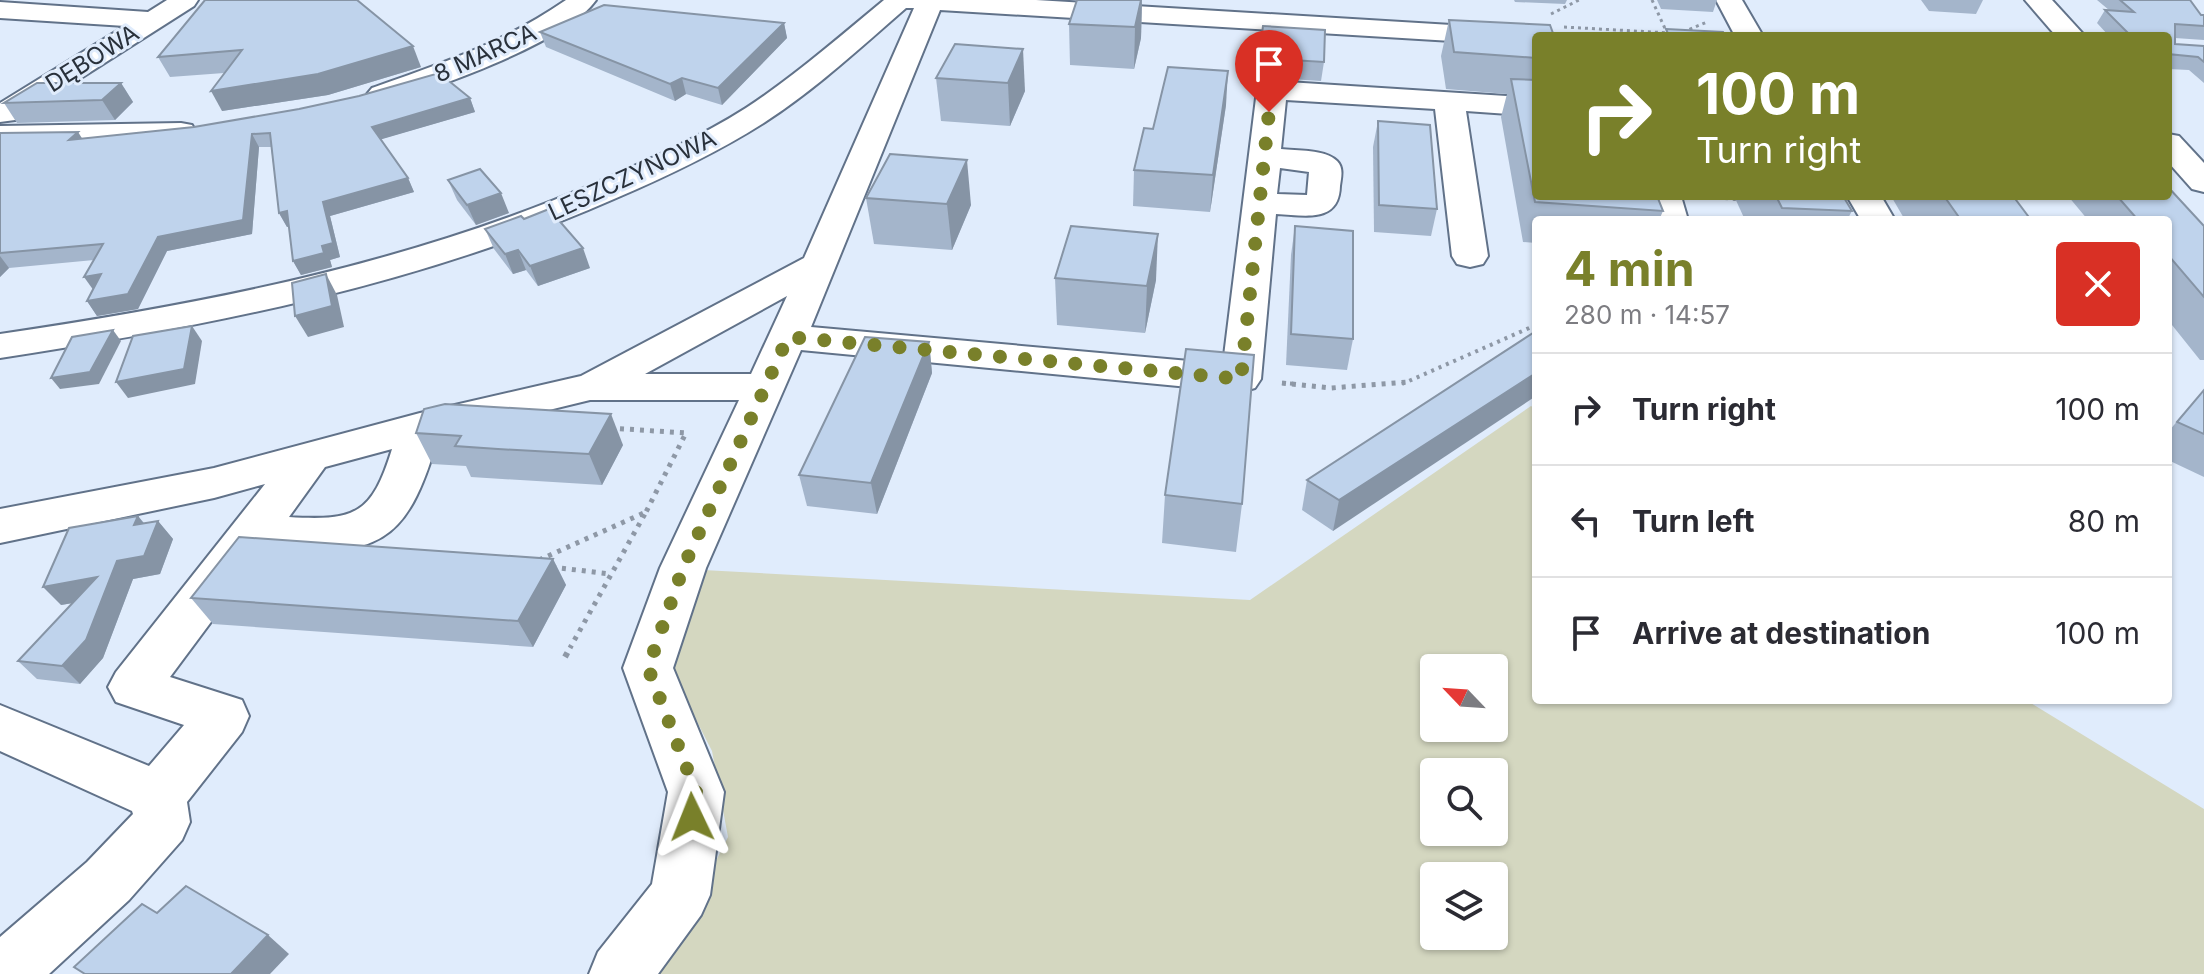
<!DOCTYPE html>
<meta charset="utf-8">
<style>
:root{--surface:#fff;--page:#f2f2f3;--text:#2b2b33;--muted:#7c7c81;--line:#e1e1e2;--accent:#79802a}
body{margin:0;font-family:Inter,sans-serif;background:var(--page);color:var(--text);height:100vh;display:flex;flex-direction:column;font-size:30px;white-space:nowrap}
*{box-sizing:border-box;margin:0}
p{font-size:26px;color:var(--muted)}
.icon{flex:none;width:44px;height:44px;fill:none;stroke:currentColor;stroke-width:2;stroke-linecap:round;stroke-linejoin:round}
.map{position:relative;flex:1;overflow:hidden}
.side{position:absolute;left:1532px;top:216px;width:640px;height:488px;display:flex;flex-direction:column;background:var(--surface);border-radius:8px;box-shadow:0 2px 6px #0004}
.side>*{flex:none}
.top-card{position:absolute;left:1532px;top:32px;width:640px;height:168px;border-radius:8px;box-shadow:0 2px 6px #0004;background:#79802a;color:#fff;overflow:hidden}
.needle{width:52px;rotate:295deg}
.buttons{position:absolute;left:1420px;top:654px;display:grid;gap:16px}
.buttons a{display:grid;place-items:center;width:88px;height:88px;border-radius:8px;background:var(--surface);box-shadow:0 2px 6px #0004;font-size:40px}
.pin{position:absolute;display:grid;place-items:center;width:68px;height:68px;color:#fff;margin:-82px -34px;border-radius:50% 50% 50% 0;rotate:-45deg;box-shadow:0 0 8px #0007}
.pin .icon{rotate:45deg}
.me{position:absolute;width:88px;margin:-44px;rotate:358deg;stroke-linejoin:round;filter:drop-shadow(0 0 6px #0008)}
.turn{display:flex;align-items:center;gap:28px;height:168px;padding:0 32px;font-size:36px}
.turn .icon{width:104px;height:104px;stroke-width:2.5}
.turn b{display:block;font-size:56px;line-height:68px}
.round{display:grid;place-items:center;flex:none;width:84px;height:84px;border-radius:8px;background:var(--page)}
.headline{display:flex;align-items:center;justify-content:space-between;height:136px;padding:0 32px}
h1{font-size:48px;font-weight:700;line-height:60px;color:var(--accent)}
ul{padding:0;list-style:none}
li{display:flex;align-items:center;gap:24px;height:112px;padding:0 32px;border-top:2px solid var(--line)}
li div{flex:1}
li b{display:block;font-size:30px}
li em{font-style:normal}
.map>svg:first-child{display:block}
.green{fill:#d4d7c0;fill-rule:evenodd}
.lines{fill:none;stroke-linecap:round;stroke-linejoin:round}
.minor-casing{stroke:#617289;stroke-width:4}
.path-far3{stroke:#8e98a6;stroke-width:3;stroke-dasharray:3 4;stroke-linecap:butt}
.path-far2{stroke:#8e98a6;stroke-width:4;stroke-dasharray:3 5;stroke-linecap:butt}
.path-far1{stroke:#8e98a6;stroke-width:5;stroke-dasharray:4 6;stroke-linecap:butt}
.path{stroke:#8e98a6;stroke-width:6;stroke-dasharray:5 8;stroke-linecap:butt}
.minor{fill:#fff;fill-rule:evenodd}
.wall{fill:#a4b5cb}
.shaded-wall{fill:#8694a5}
.building{fill:#bfd3ec;stroke:#8694a5;stroke-width:2}
.route{stroke:#79802a;stroke-width:14;stroke-dasharray:0 25.2}
.labels{text-anchor:middle;dominant-baseline:central;stroke-width:6;stroke-linejoin:round;paint-order:stroke}
.far-street-label{font-size:24px;fill:#29313b;stroke:#e0ecfc}
</style>
<div class="map">
<svg width="2204" height="974" viewBox="0 0 2204 974">
<rect width="100%" height="100%" fill="#e0ecfc"/>
<path class="green" d="M1531,406L1536,409V700H2026L2204,809V974H659L728,837L712,751L669,667L703,570L1250,600ZM1434,668H1494V728H1434ZM1434,772H1494V832H1434ZM1434,876H1494V936H1434Z"/>
<g class="lines">
<g class="minor-casing">
<g id="minor">
<polygon points="167,0 198,0 194,6 15,120 0,122 0,103 125,26 0,18 0,2 148,12"/>
<path d="M566,0H596C567,42 433,90 382,103L372,100L367,94L372,88C442,63 504,43 566,0Z"/>
<path d="M884,0H1036L1536,30L1548,36H1536V46L940,10L811,327L1223,364L1257,90L1262,84L1272,81L1536,98V116L1466,111L1488,256L1483,264L1470,267L1457,264L1452,256L1435,109L1286,100L1281,149C1297,151 1325,149 1337,161C1344,168 1341,178 1340,186C1339,224 1304,215 1276,214L1261,379L1255,388L1241,392L801,350L706,568L673,668L724,792L710,895L701,915L658,974H589L598,952L652,884L668,792L623,668L660,568L739,400H590L438,437C407,546 377,558 266,548L170,677L242,700L249,716L242,732L187,802L190,822L182,840L129,900L49,974H0V937L87,862L133,814L132,811L0,751V705L149,766L184,725L116,702L108,687L116,672L265,484L214,498L0,543V509L214,468L420,413L581,376L804,258L914,8H906C861,47 816,89 765,122C718,152 665,177 614,199C419,285 210,326 0,358V334C204,304 405,265 595,183C646,161 699,138 746,108C795,76 839,37 884,0ZM1280,168L1309,172L1307,195L1277,194ZM787,296L751,374H645ZM392,449C372,514 356,521 289,517L325,467Z"/>
<polygon points="1716,0 1742,0 1763,36 1735,36"/>
<polygon points="2025,0 2052,0 2085,36 2056,36"/>
<polygon points="181,123 192,125 196,132 192,139 0,144 0,126"/>
<polygon points="2168,134 2179,136 2204,163 2204,192 2192,189 2168,162"/>
<polygon points="1647,196 1681,196 1688,220 1654,220"/>
<polygon points="1847,196 1881,196 1895,220 1861,220"/>
</g>
</g>
<g class="path-far3">
<polyline points="1652,0 1667,33"/>
<polyline points="1551,14 1579,0"/>
<polyline points="1564,27 1670,33"/>
<polyline points="1683,32 1707,22"/>
</g>
<g class="path-far2">
<polyline points="1701,196 1736,199"/>
<polyline points="1282,383 1295,384"/>
<polyline points="1402,384 1536,325"/>
</g>
<g class="path-far1">
<polyline points="1282,383 1331,388 1407,382"/>
<polyline points="610,428 686,433 646,512"/>
<polyline points="539,560 646,512 570,648"/>
<polyline points="552,567 610,574"/>
</g>
<polyline class="path" points="565,657 571,646"/>
<use href="#minor" class="minor"/>
</g>
<g class="wall">
<polygon points="205,0 421,67 328,95 222,111 224,73 170,77 158,57"/>
<polygon points="1142,0 1141,38 1134,69 1070,65 1069,24"/>
<polygon points="1514,0 1567,0 1565,4 1515,2"/>
<polygon points="1657,0 1717,0 1713,12 1661,9"/>
<polygon points="1921,0 1983,0 1976,14 1929,11"/>
<polygon points="2097,0 2190,0 2201,15 2204,15 2204,40 2175,38 2175,44 2204,46 2204,83 2189,70 2168,69 2168,36 2109,36 2097,23 2105,10 2109,10"/>
<polygon points="1449,20 1536,36 1536,196 1663,211 1659,220 1536,220 1536,243 1523,242 1501,117 1507,94 1446,89 1441,56"/>
<polygon points="784,23 787,38 722,105 686,94 675,101 546,47 540,32"/>
<polygon points="955,44 1025,91 1010,126 941,121 936,78"/>
<polygon points="1259,58 1324,62 1321,81 1257,77"/>
<polygon points="121,83 133,102 115,120 17,123 4,103"/>
<polygon points="470,98 475,112 381,139 408,178 414,192 330,216 340,257 330,260 332,267 301,275 293,261 289,226 287,227 279,213 271,147 259,147 252,234 167,251 138,309 97,316 87,301 93,289 94,260 9,268 0,277 0,133 82,139"/>
<polygon points="1226,105 1210,212 1133,206 1134,170"/>
<polygon points="1378,121 1437,209 1431,236 1374,232 1373,147"/>
<polygon points="448,180 509,213 476,225 457,200"/>
<polygon points="1734,196 1843,196 1852,211 1847,220 1745,220"/>
<polygon points="1891,196 2013,196 2031,220 1905,220"/>
<polygon points="2068,196 2168,196 2204,226 2204,360 2200,360 2168,320 2168,220 2088,220"/>
<polygon points="866,198 971,205 952,250 874,244"/>
<polygon points="524,219 590,268 538,286 526,270 513,274 494,249 485,229"/>
<polygon points="1295,226 1353,339 1347,370 1286,365 1291,255"/>
<polygon points="1055,278 1156,280 1145,333 1057,325"/>
<polygon points="1536,331 1333,531 1302,510 1307,480"/>
<polygon points="929,342 932,373 877,514 807,506 799,475"/>
<polygon points="2204,390 2204,477 2168,460 2168,432"/>
<polygon points="416,433 623,445 602,485 471,477 466,466 432,464"/>
<polygon points="1165,495 1242,504 1236,552 1162,543"/>
<polygon points="138,516 144,523 158,521 173,539 160,574 133,579 103,658 80,684 37,679 18,661 73,603 61,605"/>
<polygon points="553,559 566,585 533,647 213,624 191,598"/>
</g>
<g class="shaded-wall">
<polygon points="1142,0 1141,38 1134,69 1135,27"/>
<polygon points="784,23 787,38 722,105 718,88"/>
<polygon points="413,46 421,67 328,95 222,111 211,91"/>
<polygon points="1023,49 1025,91 1010,126 1008,83"/>
<polygon points="1228,71 1226,105 1210,212 1213,175"/>
<polygon points="682,78 686,94 675,101 670,84"/>
<polygon points="121,83 133,102 115,120 102,100"/>
<polygon points="470,98 475,112 379,140 372,127"/>
<polygon points="78,132 87,146 69,140"/>
<polygon points="252,134 259,147 252,234 167,251 138,309 97,316 87,301 158,237"/>
<polygon points="967,160 971,205 952,250 947,204"/>
<polygon points="408,178 414,192 330,216 340,257 330,260 332,267 301,275 293,261 323,202"/>
<polygon points="501,193 509,213 476,225 467,205"/>
<polygon points="287,211 295,225 287,227 279,213"/>
<polygon points="1158,234 1156,280 1145,333 1147,286"/>
<polygon points="583,248 590,268 538,286 530,266"/>
<polygon points="518,250 526,270 513,274 505,254"/>
<polygon points="0,256 9,268 0,277"/>
<polygon points="101,274 94,291 84,277"/>
<polygon points="326,274 337,295 344,327 308,337 295,316"/>
<polygon points="192,326 202,341 195,384 128,398 116,382"/>
<polygon points="113,330 121,341 99,384 60,389 51,378"/>
<polygon points="929,342 932,373 877,514 871,483"/>
<polygon points="1536,373 1536,396 1333,531 1339,500"/>
<polygon points="611,414 623,445 602,485 589,454"/>
<polygon points="138,516 152,534 158,521 173,539 160,574 133,579 103,658 80,684 62,666 102,598 61,605 43,587 117,561"/>
<polygon points="553,559 566,585 533,647 518,621"/>
<polygon points="268,935 289,954 270,974 231,974"/>
</g>
<g class="building">
<polygon points="205,0 357,0 413,46 318,74 211,91 242,50 158,57"/>
<polygon points="1077,0 1141,0 1135,27 1069,24"/>
<polygon points="2120,0 2190,0 2201,15 2204,15 2204,26 2175,24 2175,44 2204,46 2204,62 2198,57 2168,54 2168,36 2131,36 2105,10 2134,12"/>
<polygon points="604,5 784,23 718,88 682,78 670,84 540,32"/>
<polygon points="1449,20 1550,25 1554,36 1536,36 1536,58 1454,52"/>
<polygon points="1263,26 1325,30 1324,62 1259,58"/>
<polygon points="1666,29 1723,32 1725,36 1669,36"/>
<polygon points="955,44 1023,49 1008,83 936,78"/>
<polygon points="1168,67 1228,71 1213,175 1134,170 1144,128 1153,129"/>
<polygon points="439,73 470,98 372,127 408,178 323,202 333,243 322,246 324,253 293,261 287,211 279,213 270,133 252,134 243,220 158,237 128,294 87,301 101,274 84,277 103,244 0,253 0,133 78,132 69,140 194,127 299,109 359,96"/>
<polygon points="1511,79 1536,80 1536,196 1657,196 1663,211 1535,202"/>
<polygon points="37,83 121,83 102,100 4,103"/>
<polygon points="1378,121 1430,125 1437,209 1379,205"/>
<polygon points="890,154 967,160 947,204 866,198"/>
<polygon points="480,169 501,193 467,205 448,180"/>
<polygon points="2168,187 2204,226 2204,297 2168,255 2168,220 2138,220 2117,196 2168,196"/>
<polygon points="1776,196 1843,196 1852,211 1782,208"/>
<polygon points="1944,196 2013,196 2031,220 1961,220"/>
<polygon points="549,209 583,248 530,266 518,250 505,254 485,229 521,216 524,219"/>
<polygon points="1071,226 1158,234 1147,286 1055,278"/>
<polygon points="1295,226 1353,231 1353,339 1291,334"/>
<polygon points="326,274 332,306 295,316 292,283"/>
<polygon points="192,326 184,369 116,382 133,336"/>
<polygon points="113,330 90,372 51,378 72,337"/>
<polygon points="1536,331 1536,373 1339,500 1307,480"/>
<polygon points="865,337 929,342 871,483 799,475"/>
<polygon points="1186,349 1254,355 1242,504 1165,495"/>
<polygon points="2204,390 2204,434 2177,422"/>
<polygon points="445,404 611,414 589,454 498,449 455,446 461,436 416,433 424,409"/>
<polygon points="138,516 134,525 158,521 144,556 117,561 86,640 62,666 18,661 97,577 43,587 69,528"/>
<polygon points="239,537 553,559 518,621 191,598"/>
<polygon points="186,886 268,935 231,974 85,974 74,967 142,904 157,913"/>
</g>
<g class="lines">
<polyline class="route" points="692,817 696,792 648,668 683,568 788,337 1241,379 1269,112"/>
</g>
<g class="labels">
<g class="far-street-label">
<text transform="translate(485 53) rotate(-24)">8 MARCA</text>
<text transform="translate(92 58) rotate(-32)">DĘBOWA</text>
<text transform="translate(632 175) rotate(-25)">LESZCZYNOWA</text>
</g>
</g>
</svg>
<div class="buttons">
<a><svg class="needle" viewBox="-14 -14 28 28"><path d="M0-13l5 13h-10z" fill="#e53935"/><path d="M0 13l5-13h-10z" fill="#7c7c81"/></svg></a>
<a><svg class="icon" aria-label="search" viewBox="0 0 24 24"><circle cx="10" cy="10" r="6"/><path d="M15 15l6 6"/></svg></a>
<a><svg class="icon" aria-label="layers" viewBox="0 0 24 24"><path d="M12 4l9 5-9 5-9-5zM3 14l9 5 9-5"/></svg></a>
</div>
<div class="pin" style="left:1269px;top:112px;background:#d93025"><svg class="icon" aria-label="arrive" viewBox="0 0 24 24"><path d="M6 21V4h12l-3 4 3 4H6"/></svg></div>
<svg class="me" style="left:692px;top:817px" viewBox="-20 -20 40 40"><path d="M0-17L14 15 0 8-14 15z" fill="#79802a" stroke="#fff" stroke-width="4"/></svg>
<div class="top-card">
<div class="turn"><svg class="icon" aria-label="right" viewBox="0 0 24 24"><path d="M7 20v-9h11M14 6l5 5-5 5"/></svg><div><b>100 m</b>Turn right</div></div>
</div>
<section class="side">
<div class="headline"><div><h1>4 min</h1><p>280 m · 14:57</p></div><a class="round" style="background:#d93025;color:#fff"><svg class="icon" aria-label="close" viewBox="0 0 24 24"><path d="M6 6l12 12M18 6L6 18"/></svg></a></div>
<ul>
<li><svg class="icon" aria-label="right" viewBox="0 0 24 24"><path d="M7 20v-9h11M14 6l5 5-5 5"/></svg><div><b>Turn right</b></div><em>100 m</em></li>
<li><svg class="icon" aria-label="left" viewBox="0 0 24 24"><path d="M17 20v-9H6M10 6l-5 5 5 5"/></svg><div><b>Turn left</b></div><em>80 m</em></li>
<li><svg class="icon" aria-label="arrive" viewBox="0 0 24 24"><path d="M6 21V4h12l-3 4 3 4H6"/></svg><div><b>Arrive at destination</b></div><em>100 m</em></li>
</ul>
</section>
</div>
